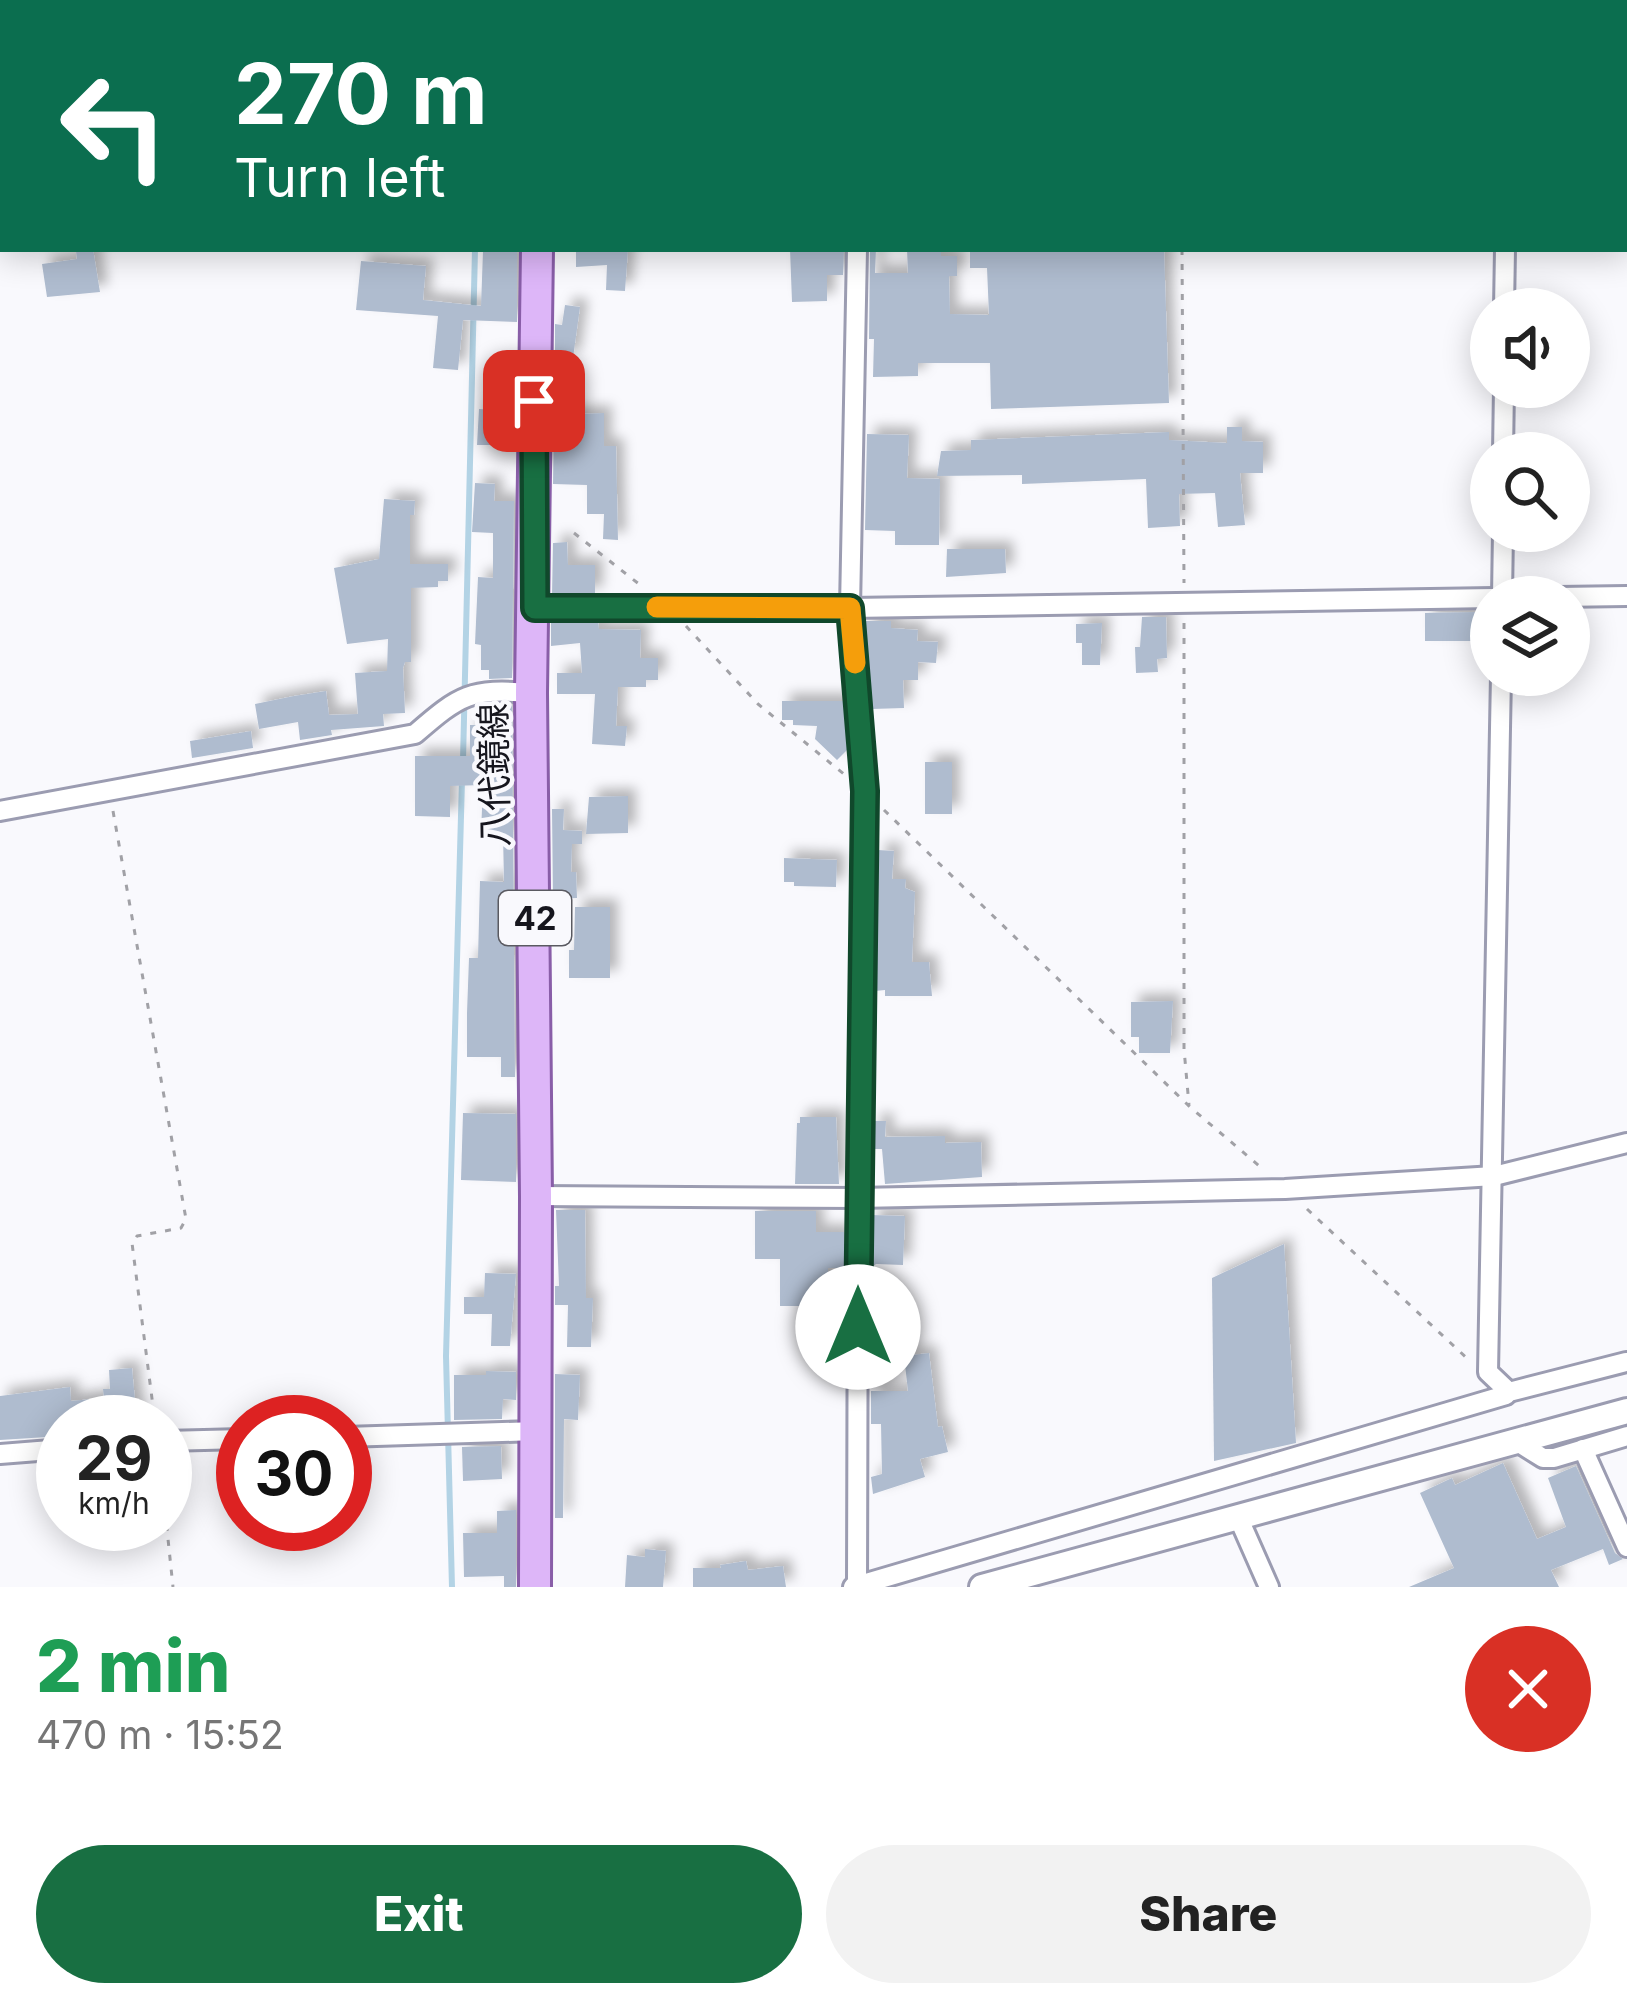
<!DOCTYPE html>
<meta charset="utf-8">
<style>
:root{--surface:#fff;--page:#f2f2f2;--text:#222;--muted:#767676;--accent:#186f42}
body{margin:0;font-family:Inter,"Noto Sans JP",sans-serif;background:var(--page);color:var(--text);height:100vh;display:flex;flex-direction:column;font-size:45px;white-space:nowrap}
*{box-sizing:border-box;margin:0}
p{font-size:39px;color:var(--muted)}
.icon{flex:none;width:66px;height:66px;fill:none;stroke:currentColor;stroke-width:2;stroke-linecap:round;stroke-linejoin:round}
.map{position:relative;height:1587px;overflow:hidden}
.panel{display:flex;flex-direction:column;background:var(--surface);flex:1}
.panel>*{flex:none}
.top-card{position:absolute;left:0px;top:0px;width:1629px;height:252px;box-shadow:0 6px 30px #0003;background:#0b6e4f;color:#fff;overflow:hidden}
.buttons{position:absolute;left:1470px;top:288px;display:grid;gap:24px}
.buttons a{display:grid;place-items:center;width:120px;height:120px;border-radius:50%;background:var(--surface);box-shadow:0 6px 30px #0003;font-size:60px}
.speed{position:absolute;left:36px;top:1395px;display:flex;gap:24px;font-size:60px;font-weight:700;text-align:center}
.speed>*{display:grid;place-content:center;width:156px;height:156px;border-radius:50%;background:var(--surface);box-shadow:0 6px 30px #0003;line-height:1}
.speed small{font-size:30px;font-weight:400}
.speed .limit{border:18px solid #d22;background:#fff;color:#111}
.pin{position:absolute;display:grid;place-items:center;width:102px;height:102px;color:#fff;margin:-51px;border-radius:24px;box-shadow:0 6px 18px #0006}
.me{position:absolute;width:132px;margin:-66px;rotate:0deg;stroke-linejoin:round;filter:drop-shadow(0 0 9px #0008)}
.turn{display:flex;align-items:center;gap:42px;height:252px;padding:0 36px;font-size:54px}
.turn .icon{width:156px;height:156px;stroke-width:2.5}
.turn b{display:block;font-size:84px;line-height:102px}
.round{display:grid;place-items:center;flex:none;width:126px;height:126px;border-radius:63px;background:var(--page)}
.summary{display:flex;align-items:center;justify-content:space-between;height:204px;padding:0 36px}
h1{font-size:72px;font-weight:800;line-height:90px;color:#1e9e55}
.cta{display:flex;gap:24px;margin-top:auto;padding:24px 36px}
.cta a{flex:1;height:138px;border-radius:72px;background:var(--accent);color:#fff;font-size:48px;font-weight:800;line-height:138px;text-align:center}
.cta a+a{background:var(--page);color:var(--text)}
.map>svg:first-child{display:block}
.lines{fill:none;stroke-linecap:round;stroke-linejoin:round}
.stream{stroke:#b3d3e5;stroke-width:6}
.building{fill:#afbccf;filter:url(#shadow)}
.minor-casing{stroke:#9b9cb1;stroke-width:24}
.tertiary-casing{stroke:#9b9cb1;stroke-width:30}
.primary-casing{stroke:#895ea8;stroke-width:36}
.path{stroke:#a1a1a6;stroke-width:3;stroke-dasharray:6 9;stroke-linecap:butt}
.minor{stroke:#fff;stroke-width:18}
.tertiary{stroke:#fff;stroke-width:24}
.primary{stroke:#ddb6f8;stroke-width:30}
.route-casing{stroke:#10482b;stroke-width:30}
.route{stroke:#186f42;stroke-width:21}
.slow{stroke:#f59e0b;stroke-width:21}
.labels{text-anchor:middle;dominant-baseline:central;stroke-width:9;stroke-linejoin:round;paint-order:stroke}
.shield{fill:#f9f9fd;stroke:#5a5a61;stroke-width:3}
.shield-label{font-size:33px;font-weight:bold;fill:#16161e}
.street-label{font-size:36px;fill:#16161e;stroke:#f9f9fd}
</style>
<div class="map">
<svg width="1627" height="1587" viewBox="0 0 1627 1587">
<defs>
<filter id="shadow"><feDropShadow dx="8" dy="-8" stdDeviation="6" flood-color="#0004"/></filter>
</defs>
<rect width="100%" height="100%" fill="#f9f9fd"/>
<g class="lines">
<g class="stream">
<polyline points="484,0 484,3"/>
<polyline points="463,761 475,249"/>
<polyline points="452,1587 446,1356 462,780"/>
</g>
</g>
<g class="building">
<polygon points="93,249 100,292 47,297 42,264 77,259 76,251"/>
<polygon points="576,249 628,249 625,291 606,290 607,265 576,267"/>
<polygon points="790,249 844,249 843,275 827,275 827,301 792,302"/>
<polygon points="870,249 876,249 875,273 908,273 907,249 941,249 941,256 957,256 957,276 949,276 950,314 989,315 987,268 970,268 970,249 1164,249 1169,403 991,409 990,363 918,363 918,376 873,377 874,339 869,339"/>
<polygon points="483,251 517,252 517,322 463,320 458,370 433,368 438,316 356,310 361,261 426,266 423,300 481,306"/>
<polygon points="565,305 580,307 573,358 555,357 555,324 562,325"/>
<polygon points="479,409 515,411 515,438 496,439 496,445 477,445"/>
<polygon points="604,413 604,446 616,446 618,540 603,539 604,514 587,514 587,485 553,484 554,415"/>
<polygon points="1227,427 1242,427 1242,441 1263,442 1263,473 1240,473 1245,525 1218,527 1215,493 1179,494 1180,526 1148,528 1146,479 1022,484 1022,475 937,476 941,451 971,450 971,440 1169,432 1169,440 1227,443"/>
<polygon points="867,434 909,435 907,478 940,479 939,545 895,545 895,531 865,530"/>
<polygon points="475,483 495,484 494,501 514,501 512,678 489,679 489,670 481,670 481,645 475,644 478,577 493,578 493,533 472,532"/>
<polygon points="384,499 415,501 414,515 410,515 410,564 448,564 448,581 438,581 438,587 411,588 411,662 405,662 403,668 405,713 383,714 384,726 331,730 332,735 300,740 298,722 259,729 255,704 294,696 326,691 329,715 358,714 355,673 387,671 388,639 347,644 334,568 379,559"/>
<polygon points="567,542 568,565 595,565 595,595 552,595 553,543"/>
<polygon points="947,549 1005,549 1006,573 946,577"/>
<polygon points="1477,612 1477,641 1425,641 1425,613"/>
<polygon points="1142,617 1166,617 1167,658 1157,659 1158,672 1136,673 1135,647 1140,647"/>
<polygon points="865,621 891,621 891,628 918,630 917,641 938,642 936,663 918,662 918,680 903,680 904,708 872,709"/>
<polygon points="551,622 598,622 599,629 641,630 640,658 658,658 658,680 646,680 646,687 618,687 616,726 627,726 625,746 592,744 595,694 557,694 557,673 582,673 580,643 551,646"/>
<polygon points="1102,623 1100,665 1082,665 1082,643 1076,643 1076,624"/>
<polygon points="782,701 844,701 847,750 837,760 815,739 817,726 793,725 793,720 782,720"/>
<polygon points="512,705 515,1077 501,1077 501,1057 467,1057 467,1013 469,958 478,958 480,881 504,882 503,834 481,833 483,785 450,786 450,817 415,816 415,756 470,756 470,725 491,725 491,706"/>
<polygon points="251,731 253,748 192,758 190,741"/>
<rect x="925" y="762" width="27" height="52"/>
<polygon points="628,796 628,833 586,834 589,797"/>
<polygon points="552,809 564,809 563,830 582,831 582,844 572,844 571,872 576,872 577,898 553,899"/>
<polygon points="878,850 894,851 892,879 906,879 905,888 915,892 912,962 929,962 932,996 885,996 885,990 875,991"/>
<polygon points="784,858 837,860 836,887 794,886 794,882 784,882"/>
<polygon points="575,907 610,907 610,978 569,978 569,950 574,950"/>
<polygon points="1173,1001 1170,1053 1139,1053 1139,1037 1131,1037 1131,1002"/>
<polygon points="463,1113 516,1114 516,1182 461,1180"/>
<polygon points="800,1117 836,1117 839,1184 795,1184 797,1123 800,1123"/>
<polygon points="873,1121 886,1121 885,1137 945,1136 945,1143 981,1142 982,1177 885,1184 882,1149 872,1149"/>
<polygon points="556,1210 585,1210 586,1298 593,1298 591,1347 567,1347 568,1305 555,1305 555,1286 559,1286"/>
<polygon points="755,1211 816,1211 816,1232 844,1232 844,1268 828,1268 828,1282 823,1282 822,1306 780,1306 780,1259 755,1259"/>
<polygon points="871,1215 905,1216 903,1265 876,1264 871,1268"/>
<polygon points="1284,1244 1296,1443 1214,1461 1212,1278"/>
<polygon points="485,1273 516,1274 510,1346 491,1346 492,1314 464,1314 464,1297 484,1297"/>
<polygon points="872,1297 881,1298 880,1323 896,1323 896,1348 871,1348"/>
<polygon points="929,1353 938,1427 942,1426 948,1452 920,1459 925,1477 873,1494 871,1477 882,1474 881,1424 871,1424 871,1391 908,1391 904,1356"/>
<polygon points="132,1368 137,1422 63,1422 63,1436 0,1440 0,1396 70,1387 71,1401 104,1398 103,1389 110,1389 109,1370"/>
<polygon points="486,1371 516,1372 516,1400 503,1399 502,1419 454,1420 454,1375 486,1375"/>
<polygon points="555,1374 580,1375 578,1420 564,1419 563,1518 555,1518"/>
<polygon points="501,1446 502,1479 463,1481 462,1447"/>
<polygon points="1503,1463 1537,1539 1566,1527 1548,1478 1576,1466 1615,1553 1623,1559 1609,1565 1603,1549 1551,1570 1559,1587 1409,1587 1454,1568 1420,1493 1452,1478 1455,1485"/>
<polygon points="516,1510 516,1587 504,1587 504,1576 464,1577 463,1533 497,1533 497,1511"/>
<polygon points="645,1549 666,1551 663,1587 625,1587 627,1555 645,1557"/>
<polygon points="746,1561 748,1570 783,1566 786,1587 693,1587 693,1568 721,1568 720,1565"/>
</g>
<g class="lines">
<g class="minor-casing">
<g id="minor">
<polyline points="288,0 288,3"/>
<polyline points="855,0 855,3"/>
<polyline points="1506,3 1507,0"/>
<polyline points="1626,192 1627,192"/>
<polyline points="857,249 850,608 865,791 858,1198 857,1587"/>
<polyline points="1504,309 1505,249"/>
<polyline points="1503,453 1504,387"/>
<polyline points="1502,597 1503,531"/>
<polyline points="535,608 850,608 1627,596"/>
<polyline points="1501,675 1488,1372 1509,1392 1626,1362"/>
<path d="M0,811L415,734C460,695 470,688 531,693"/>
<polyline points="536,1196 858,1198 1285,1189 1494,1176 1627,1143"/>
<polyline points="345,1437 536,1431"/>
<polyline points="165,1441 243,1439"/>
<polyline points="1516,1441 1543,1458 1554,1458 1627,1436"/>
<polyline points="1583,1449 1627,1547"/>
<polyline points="0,1454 63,1449"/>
<polyline points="1239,1519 1269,1587"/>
<polyline points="853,1587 1506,1395"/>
</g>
</g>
<g class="tertiary-casing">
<g id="tertiary">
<polyline points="0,94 3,96"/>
<polyline points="0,227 3,226"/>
<polyline points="982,1587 1627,1411"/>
</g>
</g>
<g class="primary-casing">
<g id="primary">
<polyline points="541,3 541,0"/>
<polyline points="535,1587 536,1196 531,693 537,249"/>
</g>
</g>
<g class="path">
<polyline points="1182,3 1182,0"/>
<polyline points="1182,249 1184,583"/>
<polyline points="574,533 644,588"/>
<polyline points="1184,623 1184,1049 1189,1105"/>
<polyline points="686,626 758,704 845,775"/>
<polyline points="884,810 1190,1107 1264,1170"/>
<polyline points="113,811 186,1219 181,1228 137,1236 132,1243 155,1422"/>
<polyline points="1307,1209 1471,1362"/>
<polyline points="165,1510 173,1587"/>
</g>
<use href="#minor" class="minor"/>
<use href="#tertiary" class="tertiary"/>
<use href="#primary" class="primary"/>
</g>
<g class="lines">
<g class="route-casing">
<polyline id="route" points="534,401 535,608 850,608 865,791 858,1327"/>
</g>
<use href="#route" class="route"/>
<polyline class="slow" points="657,607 850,608 855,663"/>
</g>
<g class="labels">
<rect class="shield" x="499" y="891" width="72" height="54" rx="9"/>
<g class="shield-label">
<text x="535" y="918">42</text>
</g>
<g class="street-label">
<text transform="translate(494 775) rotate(-91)">八代鏡線</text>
</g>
</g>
</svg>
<div class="buttons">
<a><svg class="icon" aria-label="sound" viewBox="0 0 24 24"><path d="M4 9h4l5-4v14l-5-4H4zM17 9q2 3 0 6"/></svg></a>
<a><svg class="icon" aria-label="search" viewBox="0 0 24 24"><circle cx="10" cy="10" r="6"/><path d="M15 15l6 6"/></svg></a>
<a><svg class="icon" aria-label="layers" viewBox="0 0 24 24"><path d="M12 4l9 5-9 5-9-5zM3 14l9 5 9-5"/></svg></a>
</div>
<div class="speed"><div>29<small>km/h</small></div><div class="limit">30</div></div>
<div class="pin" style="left:534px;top:401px;background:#d93025"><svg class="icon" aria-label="arrive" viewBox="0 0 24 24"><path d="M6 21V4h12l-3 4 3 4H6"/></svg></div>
<svg class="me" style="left:858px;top:1327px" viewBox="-20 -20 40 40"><circle r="19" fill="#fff"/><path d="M0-13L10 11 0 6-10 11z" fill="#186f42"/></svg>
<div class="top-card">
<div class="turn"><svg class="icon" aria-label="left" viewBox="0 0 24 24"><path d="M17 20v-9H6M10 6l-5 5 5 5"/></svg><div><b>270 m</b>Turn left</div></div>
</div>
</div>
<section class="panel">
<div class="summary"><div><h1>2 min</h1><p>470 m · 15:52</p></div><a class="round" style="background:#d93025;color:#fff"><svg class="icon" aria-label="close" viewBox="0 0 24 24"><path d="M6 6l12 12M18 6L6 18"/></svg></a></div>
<div class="cta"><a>Exit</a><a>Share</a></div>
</section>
